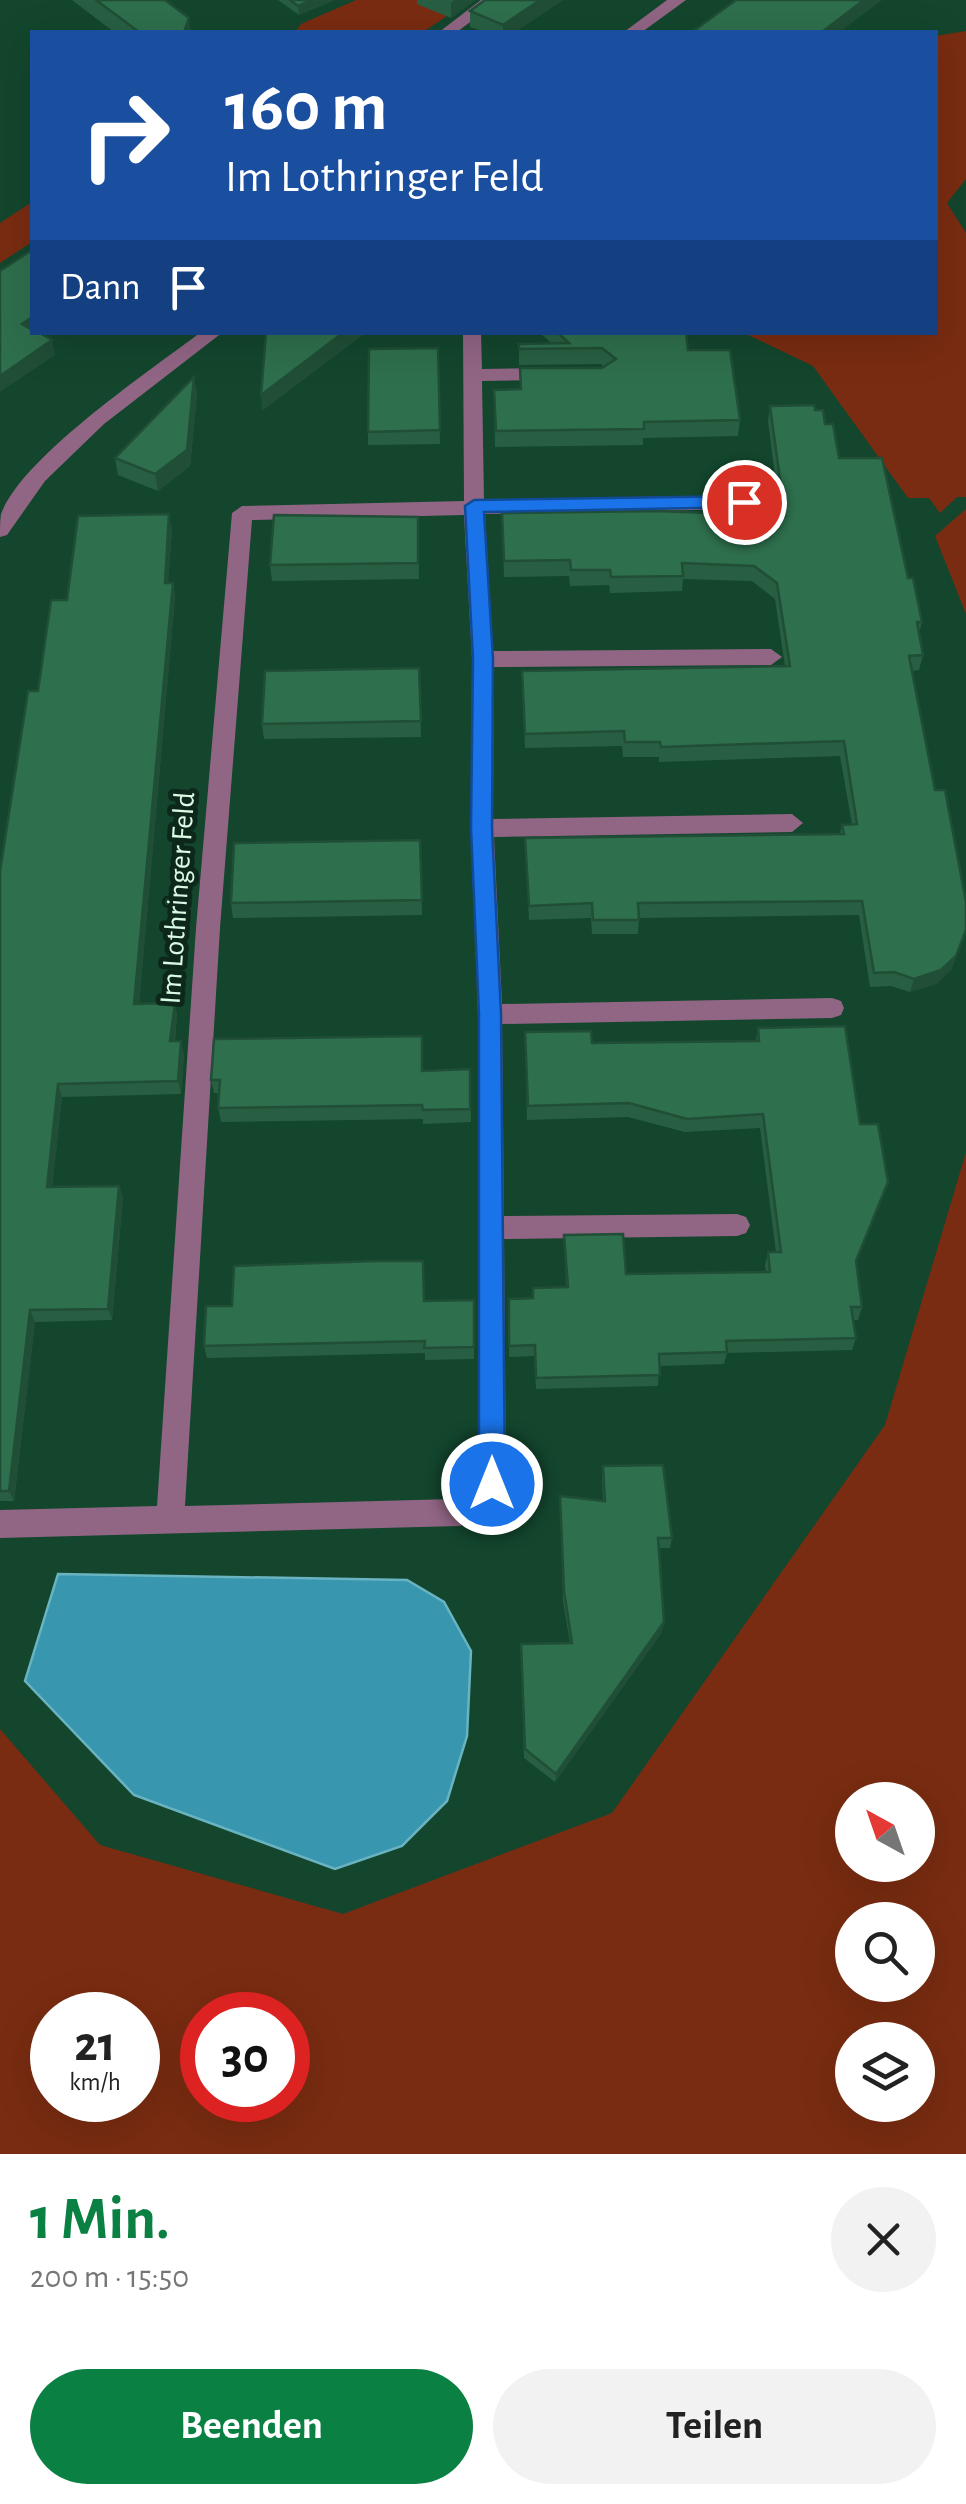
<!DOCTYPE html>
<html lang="de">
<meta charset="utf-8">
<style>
:root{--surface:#fff;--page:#f2f2f2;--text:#222;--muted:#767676;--accent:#0b8043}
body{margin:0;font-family:"Alegreya Sans",sans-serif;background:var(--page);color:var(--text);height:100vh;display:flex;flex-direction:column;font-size:38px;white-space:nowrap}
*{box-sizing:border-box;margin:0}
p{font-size:32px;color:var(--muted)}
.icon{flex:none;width:55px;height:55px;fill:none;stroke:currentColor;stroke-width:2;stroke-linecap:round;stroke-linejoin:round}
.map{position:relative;height:2154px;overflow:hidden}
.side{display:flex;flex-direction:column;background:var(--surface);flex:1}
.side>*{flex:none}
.hud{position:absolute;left:30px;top:30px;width:908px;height:305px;border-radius:0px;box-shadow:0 10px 40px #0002;background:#1a4fa0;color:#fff;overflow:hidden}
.needle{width:65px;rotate:320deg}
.fabs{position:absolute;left:835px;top:1782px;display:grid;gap:20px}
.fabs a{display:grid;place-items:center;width:100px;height:100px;border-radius:50%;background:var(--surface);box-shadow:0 10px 40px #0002;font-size:50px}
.speed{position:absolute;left:30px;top:1992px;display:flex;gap:20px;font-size:50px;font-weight:700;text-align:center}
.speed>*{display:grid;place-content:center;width:130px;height:130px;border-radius:50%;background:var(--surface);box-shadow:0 10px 40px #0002;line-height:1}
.speed small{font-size:25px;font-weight:400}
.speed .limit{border:15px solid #d22;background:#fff;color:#111}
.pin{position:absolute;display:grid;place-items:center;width:85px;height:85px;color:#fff;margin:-42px;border:5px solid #fff;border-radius:50%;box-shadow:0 2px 10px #0007}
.me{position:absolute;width:110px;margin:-55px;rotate:0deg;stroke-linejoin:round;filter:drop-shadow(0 0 8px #0008)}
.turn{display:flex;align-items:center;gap:35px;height:210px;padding:0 30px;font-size:45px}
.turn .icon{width:130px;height:130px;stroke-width:2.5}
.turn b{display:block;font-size:70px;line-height:85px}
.then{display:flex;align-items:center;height:95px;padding:0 30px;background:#0003;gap:20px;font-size:38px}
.round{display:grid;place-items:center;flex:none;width:105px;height:105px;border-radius:52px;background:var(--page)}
.headline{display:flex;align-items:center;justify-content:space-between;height:170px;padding:0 30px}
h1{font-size:60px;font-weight:600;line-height:75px;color:var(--accent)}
.primary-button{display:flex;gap:20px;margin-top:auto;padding:20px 30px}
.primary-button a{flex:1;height:115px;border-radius:60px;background:var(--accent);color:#fff;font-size:40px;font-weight:600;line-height:115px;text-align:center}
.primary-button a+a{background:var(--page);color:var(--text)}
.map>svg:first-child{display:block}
.green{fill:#792c11;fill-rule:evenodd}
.water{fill:#3896af;stroke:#69b4c0;stroke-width:2.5}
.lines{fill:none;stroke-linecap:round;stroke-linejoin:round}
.service{fill:#916584;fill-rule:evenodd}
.minor{fill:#916584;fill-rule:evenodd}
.tertiary{fill:#916584;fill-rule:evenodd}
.wall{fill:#285f42}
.shaded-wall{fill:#204e36}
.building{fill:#2e6f4d;stroke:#204e36;stroke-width:2.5}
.route{fill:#1a73e8;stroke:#114b97;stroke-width:2.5}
.labels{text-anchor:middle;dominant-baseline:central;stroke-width:10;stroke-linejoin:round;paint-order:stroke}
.street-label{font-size:30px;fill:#dafae6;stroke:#0d281a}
</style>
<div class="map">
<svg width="966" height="2154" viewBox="0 0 966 2154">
<rect width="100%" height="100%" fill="#13462d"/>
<g class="green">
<polygon points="356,0 471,0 423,32 295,32 301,24"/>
<polygon points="966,31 966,179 947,203 966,233 966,497 957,497 940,513 929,498 908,498 813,366 744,333 935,332 935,36"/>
<polygon points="32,202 32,242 0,263 0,223"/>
<polygon points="966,509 966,614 935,536"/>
<path d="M966,1152V2154H0V1729L100,1845L343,1914L612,1813L885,1425ZM852,1800H918V1865H852ZM852,1920H918V1985H852ZM52,2015H138V2100H52ZM202,2015H288V2100H202ZM852,2040H918V2105H852Z"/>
</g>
<polygon class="water" points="58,1574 407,1580 444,1602 471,1651 467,1736 447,1801 402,1846 335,1869 134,1795 25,1681"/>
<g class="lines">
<polygon class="service" points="481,0 499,0 457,32 439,32"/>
<path class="minor" d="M463,332H481L482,369L551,368L561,374L551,380L482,381L484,501L745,495L755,502L745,509L485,514L493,651L771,649L782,657L771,665L494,667L493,819L792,814L803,823L792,832L494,837L502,1004L832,998L841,1001L844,1008L841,1015L832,1018L502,1024L504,1216L737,1214L746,1217L750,1225L746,1233L737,1236L504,1239L506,1485C499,1502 477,1519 460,1526L0,1538V1510L157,1506L196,928L232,513L242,506L464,501ZM464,515L472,659L471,828L478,1014V1479L454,1499L185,1506L220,928L252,520Z"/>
<g class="tertiary">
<polygon points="667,0 686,0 642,32 624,32"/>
<path d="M201,332H223L104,424L45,481L7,535L0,537C0,530 0,520 1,514C23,456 150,371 201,332Z"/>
</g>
</g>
<g class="wall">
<polygon points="72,0 165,0 191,32 114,32"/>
<polygon points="278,0 335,0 299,15"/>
<polygon points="417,0 475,0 451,18 417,4"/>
<polygon points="563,0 515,32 485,32 470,27 470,11"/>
<polygon points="539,332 686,332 688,350 740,420 738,436 643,438 643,445 495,447 494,406 520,389 520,368 604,367 601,364 519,365 519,344 551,343"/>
<polygon points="438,348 440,444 368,445 368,432"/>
<polygon points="197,394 190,466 158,491 118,475 115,458"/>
<polygon points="770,406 815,410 825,424 839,458 908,578 922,622 919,633 923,655 919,670 912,671 935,790 966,932 951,970 936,984 910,992 891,986 870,987 859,915 639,918 638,934 592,934 591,918 529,920 525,838 840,834 842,825 852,824 840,756 659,762 659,757 623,757 622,746 525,748 522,671 785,666 775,599 752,581 683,579 682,591 610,593 609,585 570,586 569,576 504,577 502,513 780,516 768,421"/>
<polygon points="418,517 419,579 272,581 270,565"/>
<polygon points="172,529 168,583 173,583 175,597 139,1004 175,1003 177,1016 175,1041 184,1054 181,1094 62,1097 52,1187 119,1186 123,1198 112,1320 35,1322 14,1501 0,1501 0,871 38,691 67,600"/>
<polygon points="419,668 421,737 264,739 262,724"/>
<polygon points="420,840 422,915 233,918 231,903"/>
<polygon points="758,1028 860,1124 888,1182 856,1263 862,1307 858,1320 853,1320 856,1338 852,1350 727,1353 724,1364 659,1366 658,1386 536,1389 534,1356 509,1357 509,1299 532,1298 533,1288 566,1287 564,1235 626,1274 766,1272 765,1265 768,1252 776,1252 760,1128 685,1132 628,1117 527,1120 525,1032 592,1043 756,1041"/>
<polygon points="470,1069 471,1122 423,1124 423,1119 221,1122 218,1108 219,1093 214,1093 211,1080"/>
<polygon points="474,1300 474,1359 425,1360 425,1353 207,1358 204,1346 232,1306"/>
<polygon points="603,1466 672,1538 670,1548 659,1548 662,1632 555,1782 524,1758 521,1644 570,1643 563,1601 560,1496 603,1501 602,1477"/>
</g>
<g class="shaded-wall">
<polygon points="312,0 335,0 299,15 298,6"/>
<polygon points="454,0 475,0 451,18 451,3"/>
<polygon points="540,0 563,0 515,32 503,32 503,25"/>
<polygon points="864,0 882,0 840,32 822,32"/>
<polygon points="189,18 191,32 184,32"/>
<polygon points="32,317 32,332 22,324"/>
<polygon points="344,332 367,332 262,411 261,395"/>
<polygon points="52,340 55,355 0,392 0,376"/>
<polygon points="194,377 197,394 190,466 158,491 155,474"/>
<polygon points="169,514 172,529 167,597 165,583"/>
<polygon points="173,583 175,597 138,1017 134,1004"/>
<polygon points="966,930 951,970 936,984 910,992 914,979"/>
<polygon points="175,1003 177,1016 173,1054 170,1041"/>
<polygon points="181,1041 184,1054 181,1094 178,1081"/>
<polygon points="58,1084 62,1097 51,1200 47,1187"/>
<polygon points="119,1186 123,1198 112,1320 108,1309"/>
<polygon points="30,1310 35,1322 14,1501 9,1491"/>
<polygon points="664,1622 662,1632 555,1782 556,1774"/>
</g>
<g class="building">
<polygon points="96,0 165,0 189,18 184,32 139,32"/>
<polygon points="290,0 312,0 298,6"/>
<polygon points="485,0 540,0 503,25 470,11"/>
<polygon points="736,0 864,0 822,32 692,32"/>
<polygon points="32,250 32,317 22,324 32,330 32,332 38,332 52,340 0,376 0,271"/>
<polygon points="266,332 344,332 261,395"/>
<polygon points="557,332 686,332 688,350 730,350 740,420 644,422 644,429 496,431 494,390 521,389 520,368 602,368 616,359 602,348 519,349 519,344 569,343"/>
<polygon points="438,348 440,430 368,432 369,349"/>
<polygon points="194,377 187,450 155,474 115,458"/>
<polygon points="814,405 815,410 823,410 825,424 833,424 839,458 882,458 908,578 913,578 922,622 917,622 923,655 909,656 935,790 945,790 966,902 966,930 956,956 941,970 914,979 894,972 874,973 862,901 638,903 639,920 593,920 592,903 529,906 525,838 844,834 842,825 857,824 844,741 661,747 660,742 625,742 624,731 525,734 522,671 790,666 777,583 754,566 682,563 683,576 611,577 610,570 571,570 570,560 504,561 502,513 657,511 785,516 770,406"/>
<polygon points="169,514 165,583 173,583 134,1004 175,1003 170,1041 181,1041 178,1081 58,1084 47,1187 119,1186 108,1309 30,1310 9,1491 0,1491 0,871 28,691 38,691 51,600 67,600 78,516"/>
<polygon points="274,515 418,517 418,563 270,565"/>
<polygon points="419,668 421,721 262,724 265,671"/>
<polygon points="420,840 422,900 231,903 234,843"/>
<polygon points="845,1026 860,1124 878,1124 888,1182 856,1261 862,1307 851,1307 856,1338 726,1341 727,1352 659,1354 660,1375 536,1378 535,1345 509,1346 509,1299 533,1298 533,1288 568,1287 564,1235 623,1234 626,1274 770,1272 768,1252 781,1252 763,1114 687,1119 629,1103 528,1106 525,1032 591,1031 592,1043 759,1041 758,1028"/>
<polygon points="422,1036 422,1071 470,1069 470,1109 423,1110 422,1105 218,1108 220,1080 211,1080 214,1039"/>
<polygon points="375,1261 423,1261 424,1301 474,1300 474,1347 424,1348 425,1341 204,1346 206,1306 232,1306 234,1266"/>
<polygon points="663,1465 672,1538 658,1538 664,1622 556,1774 525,1749 521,1644 572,1643 564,1591 560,1496 605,1501 603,1466"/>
</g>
<polygon class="route" points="744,496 754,502 751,507 484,512 493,659 492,828 501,1014 505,1484 501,1493 492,1497 483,1493 479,1484 479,1014 471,828 473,659 465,506 474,500"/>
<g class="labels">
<g class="street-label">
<text transform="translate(178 898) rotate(-86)">Im Lothringer Feld</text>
</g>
</g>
</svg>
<div class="fabs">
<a><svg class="needle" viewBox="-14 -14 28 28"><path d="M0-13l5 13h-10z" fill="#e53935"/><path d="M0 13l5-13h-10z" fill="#767676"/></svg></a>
<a><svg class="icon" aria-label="search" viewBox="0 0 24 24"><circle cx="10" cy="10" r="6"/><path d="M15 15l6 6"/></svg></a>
<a><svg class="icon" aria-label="layers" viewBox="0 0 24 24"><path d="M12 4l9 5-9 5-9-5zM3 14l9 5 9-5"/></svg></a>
</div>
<div class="speed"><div>21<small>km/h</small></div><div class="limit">30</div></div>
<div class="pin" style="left:744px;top:502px;background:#d93025"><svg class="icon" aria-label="arrive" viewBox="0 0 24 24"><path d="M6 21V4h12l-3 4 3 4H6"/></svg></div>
<svg class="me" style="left:492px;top:1484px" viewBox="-20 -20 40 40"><circle r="17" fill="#1a73e8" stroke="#fff" stroke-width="3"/><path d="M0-11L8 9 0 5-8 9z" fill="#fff"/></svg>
<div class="hud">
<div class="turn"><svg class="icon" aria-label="right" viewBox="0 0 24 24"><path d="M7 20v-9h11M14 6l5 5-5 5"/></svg><div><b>160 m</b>Im Lothringer Feld</div></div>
<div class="then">Dann<svg class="icon" aria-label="arrive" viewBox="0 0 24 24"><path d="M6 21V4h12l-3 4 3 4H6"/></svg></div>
</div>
</div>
<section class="side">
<div class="headline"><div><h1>1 Min.</h1><p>200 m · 15:50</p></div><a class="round"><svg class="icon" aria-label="close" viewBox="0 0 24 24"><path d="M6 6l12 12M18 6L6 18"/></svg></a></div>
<div class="primary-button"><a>Beenden</a><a>Teilen</a></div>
</section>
